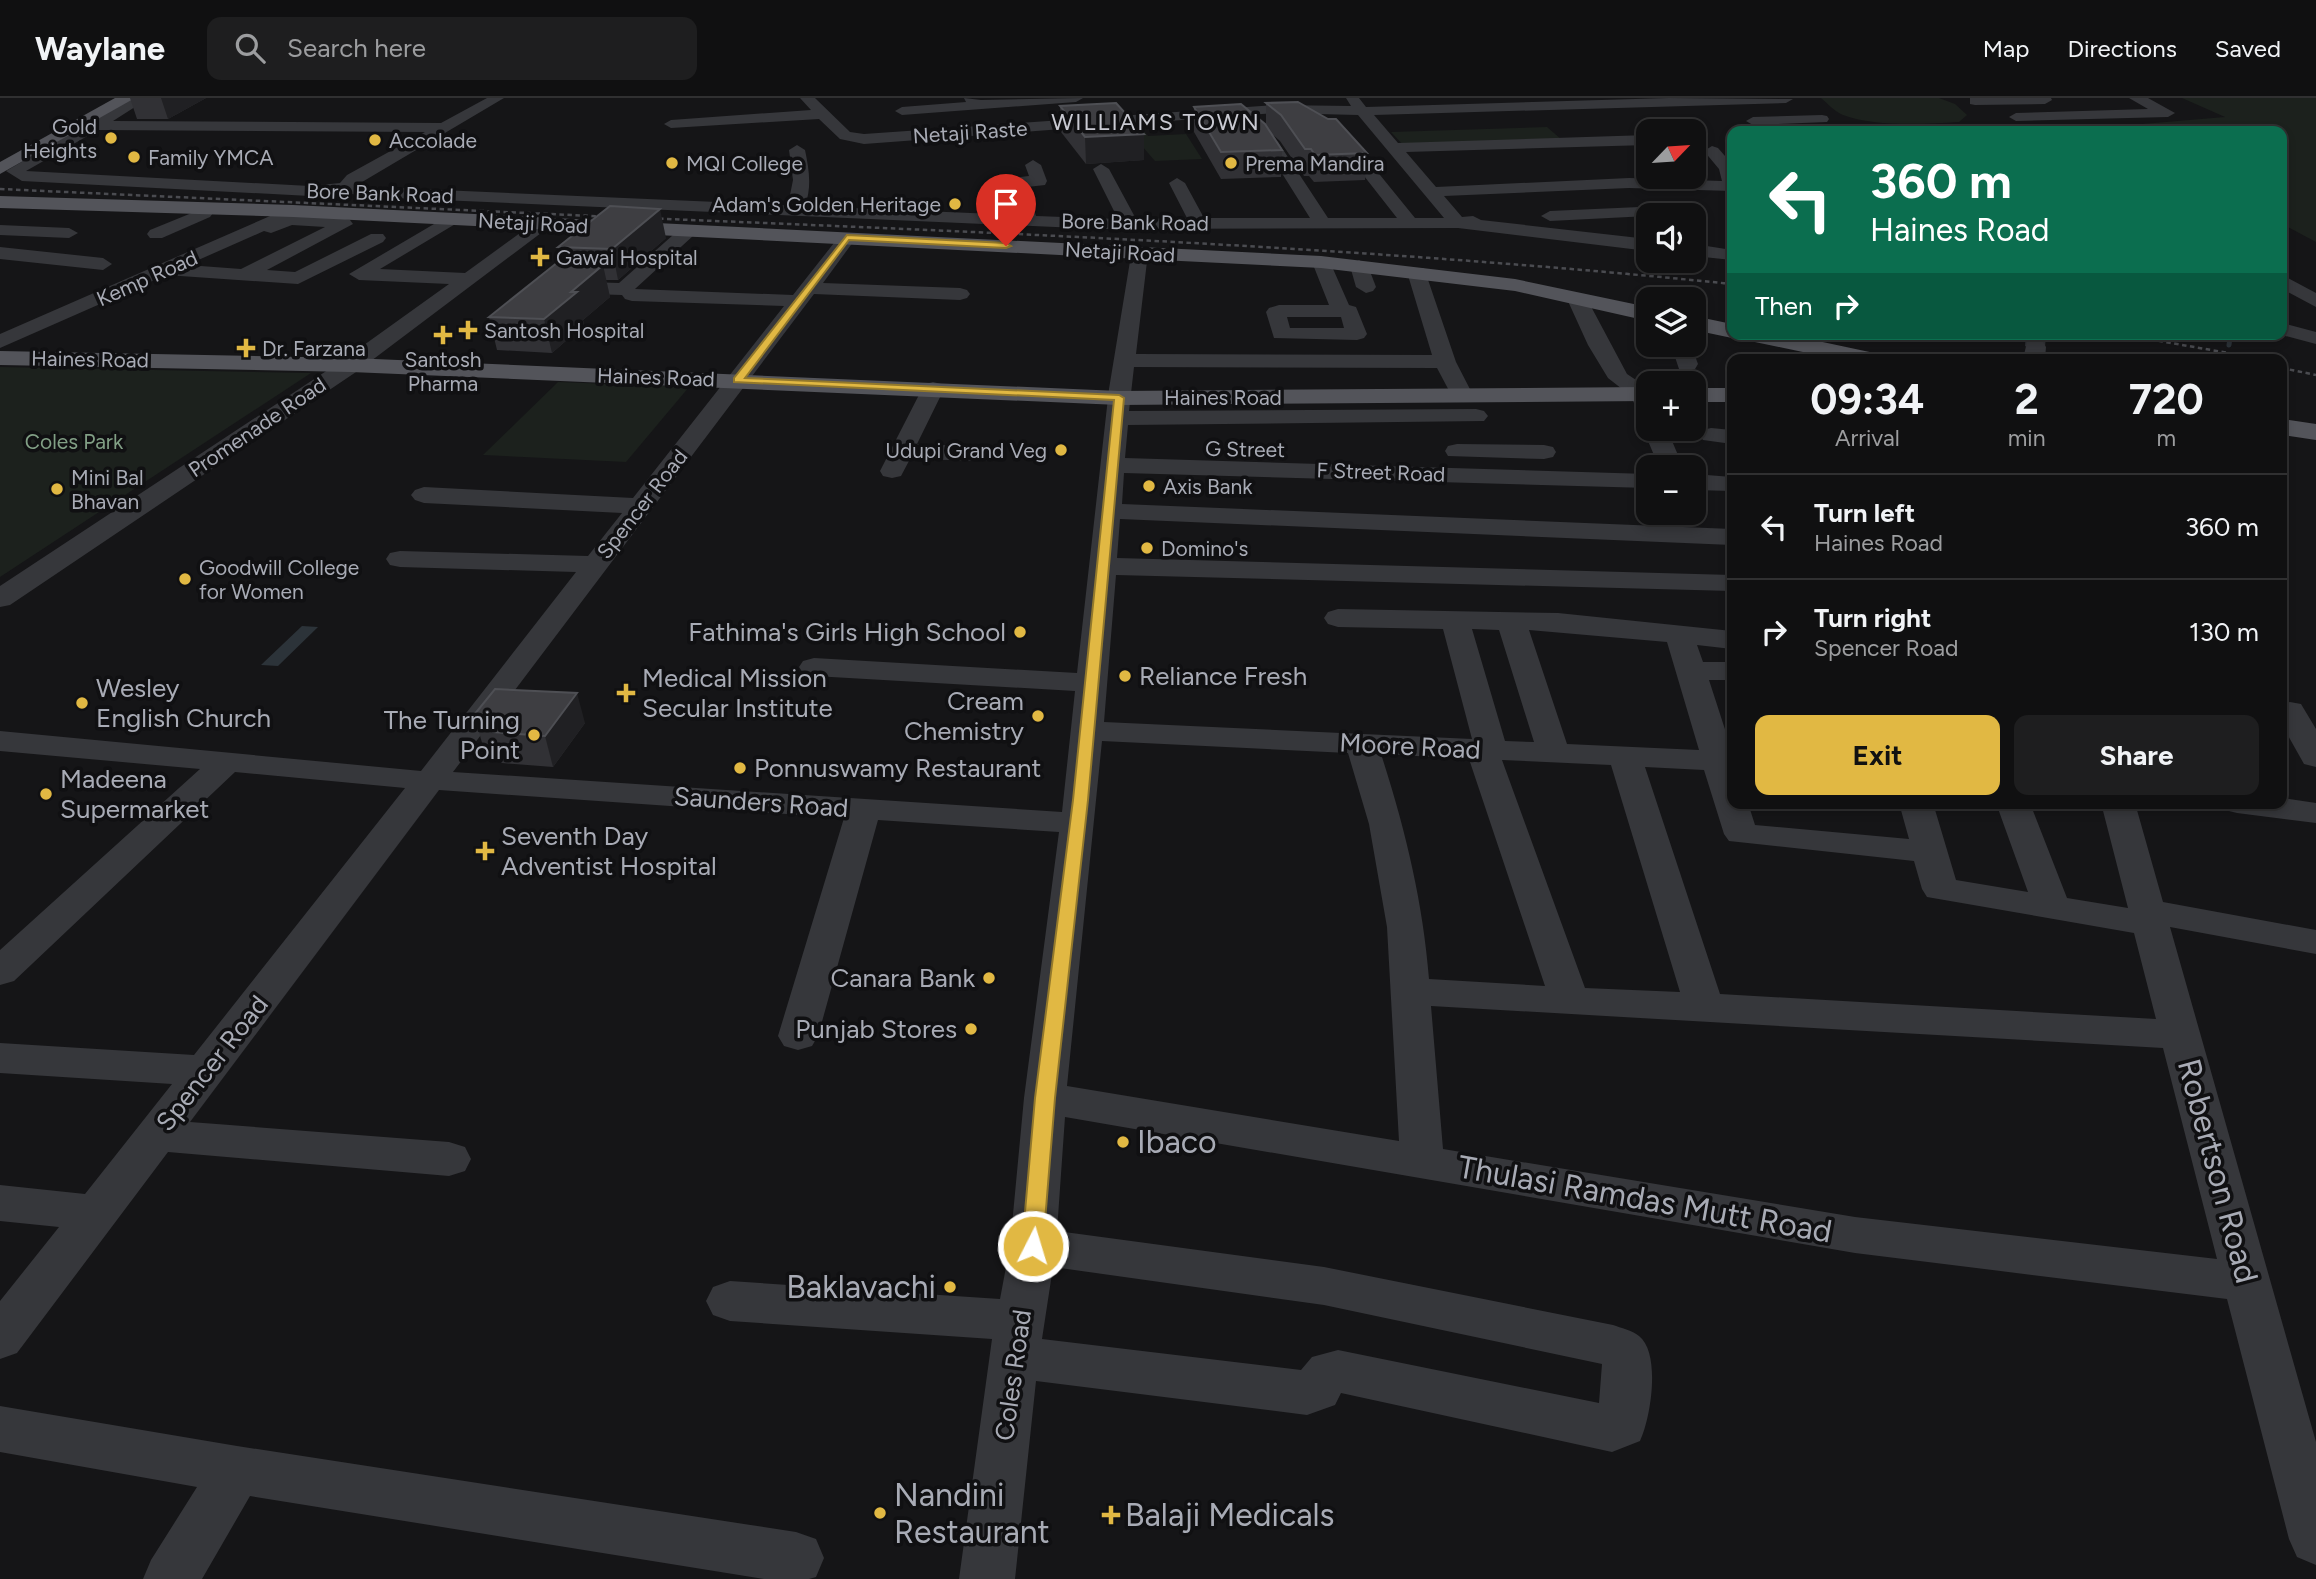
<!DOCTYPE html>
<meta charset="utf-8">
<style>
:root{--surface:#101011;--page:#1e1e1f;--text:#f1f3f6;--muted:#9c9d9f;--line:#303031;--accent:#e1b843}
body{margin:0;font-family:Figtree,sans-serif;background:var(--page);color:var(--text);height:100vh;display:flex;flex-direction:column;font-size:26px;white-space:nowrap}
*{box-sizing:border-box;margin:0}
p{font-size:23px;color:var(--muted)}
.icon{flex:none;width:38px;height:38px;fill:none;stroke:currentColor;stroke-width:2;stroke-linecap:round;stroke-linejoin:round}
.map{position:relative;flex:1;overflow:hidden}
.details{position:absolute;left:1727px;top:256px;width:560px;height:455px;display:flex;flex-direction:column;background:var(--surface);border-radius:14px;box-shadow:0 4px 10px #0003,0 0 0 2px var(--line)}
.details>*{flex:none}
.guide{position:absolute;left:1727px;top:28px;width:560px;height:214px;border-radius:14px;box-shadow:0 4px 10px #0003,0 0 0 2px var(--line);background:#0b6e4f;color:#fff;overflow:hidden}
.needle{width:46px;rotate:65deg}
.controls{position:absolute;left:1636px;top:21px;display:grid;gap:14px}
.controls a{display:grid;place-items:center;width:70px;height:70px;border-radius:14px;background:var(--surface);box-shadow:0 4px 10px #0003,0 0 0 2px var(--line);font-size:35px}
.pin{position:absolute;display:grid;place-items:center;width:60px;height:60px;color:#fff;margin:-72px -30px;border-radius:50% 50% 50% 0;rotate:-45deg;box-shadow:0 0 7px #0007}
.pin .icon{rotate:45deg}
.me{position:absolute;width:77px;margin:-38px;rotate:5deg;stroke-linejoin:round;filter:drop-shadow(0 0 5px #0008)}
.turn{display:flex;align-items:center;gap:24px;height:147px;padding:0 28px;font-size:32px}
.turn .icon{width:91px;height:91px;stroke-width:2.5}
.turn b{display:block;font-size:49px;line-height:60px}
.then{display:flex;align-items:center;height:66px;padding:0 28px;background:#0003;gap:14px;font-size:26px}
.eta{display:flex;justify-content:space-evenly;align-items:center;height:119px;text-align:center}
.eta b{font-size:42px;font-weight:700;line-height:49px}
.button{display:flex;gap:14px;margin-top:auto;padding:14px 28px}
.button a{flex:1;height:80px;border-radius:14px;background:var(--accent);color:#111;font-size:28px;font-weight:700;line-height:80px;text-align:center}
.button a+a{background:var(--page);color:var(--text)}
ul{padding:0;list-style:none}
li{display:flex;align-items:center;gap:21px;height:105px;padding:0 28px;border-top:2px solid var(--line)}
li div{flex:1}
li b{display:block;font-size:26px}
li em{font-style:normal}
header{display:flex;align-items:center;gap:42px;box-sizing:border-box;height:98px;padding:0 35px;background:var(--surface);border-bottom:2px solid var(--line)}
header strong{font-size:33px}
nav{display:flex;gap:38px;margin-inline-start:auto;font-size:24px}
.search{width:490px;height:63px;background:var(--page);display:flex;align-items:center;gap:18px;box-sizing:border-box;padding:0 24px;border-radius:14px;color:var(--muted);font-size:26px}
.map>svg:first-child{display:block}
.green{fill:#1c211d}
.water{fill:#2c3339}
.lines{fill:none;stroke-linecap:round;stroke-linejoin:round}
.stream{stroke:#2c3339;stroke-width:5}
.minor-tunnel{stroke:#323337;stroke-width:20;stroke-dasharray:20 10;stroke-linecap:butt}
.minor{fill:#36373b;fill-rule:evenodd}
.major{fill:#53545a;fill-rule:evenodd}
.rail{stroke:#4a4b50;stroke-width:2.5;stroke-dasharray:4.5 3.5;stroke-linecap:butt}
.wall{fill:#313135}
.shaded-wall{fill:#202023}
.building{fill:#3e3e42;stroke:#4e4f54;stroke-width:2}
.route{fill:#e1b843;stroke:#92782c;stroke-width:2}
.poi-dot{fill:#e1b843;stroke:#101012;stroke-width:2.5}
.labels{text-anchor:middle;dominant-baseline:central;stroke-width:7;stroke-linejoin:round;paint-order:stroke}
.far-poi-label{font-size:21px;fill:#a8abb5;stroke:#101012;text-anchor:start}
.far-street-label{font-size:21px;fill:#a8abb5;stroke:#101012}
.far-park-label{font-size:21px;fill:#819f85;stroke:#101012}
.far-neighbourhood-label{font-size:23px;letter-spacing:2px;fill:#c9cad2;stroke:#101012}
.poi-label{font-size:26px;fill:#a8abb5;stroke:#101012;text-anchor:start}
.street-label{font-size:26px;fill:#a8abb5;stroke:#101012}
.near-poi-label{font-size:32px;fill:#a8abb5;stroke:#101012;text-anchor:start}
.near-street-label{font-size:32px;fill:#a8abb5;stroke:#101012}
</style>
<header>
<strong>Waylane</strong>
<div class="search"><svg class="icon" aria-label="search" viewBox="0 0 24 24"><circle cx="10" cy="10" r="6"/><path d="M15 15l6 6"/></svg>Search here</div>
<nav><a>Map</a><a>Directions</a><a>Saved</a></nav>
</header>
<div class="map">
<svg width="2316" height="1481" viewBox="0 0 2316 1481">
<rect width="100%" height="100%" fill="#151517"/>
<g class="green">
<path d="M1821,0H1939L1955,6L1967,17L1959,24C1927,26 1873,29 1843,17C1835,14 1827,5 1821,0Z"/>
<polygon points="2182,0 2316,0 2316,144 2282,126 2282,33 2071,32 2225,19"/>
<polygon points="1137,25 1148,38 1186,36 1202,61 1155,63 1123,26"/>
<polygon points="1547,29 1562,42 1403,47 1391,34"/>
<polygon points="0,269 311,275 0,479"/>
<polygon points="558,284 689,289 626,364 483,357"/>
</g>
<polygon class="water" points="302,528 318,529 278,568 261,567"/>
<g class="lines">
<polyline class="stream" points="2225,236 2230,240 2229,247"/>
<polyline class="minor-tunnel" points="2035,249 2036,236"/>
<g class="minor">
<path d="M132,0H149L113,23L441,25L487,0H504L357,87L371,89L788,107L793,82L789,52L797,47L805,52C809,71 812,89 805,108L1018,117L1009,84L1011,80L1029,78L1025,67L1033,62L1041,67L1047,83L1045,87L1027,89L1036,118L1118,121L1093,71L1101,66L1109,71L1136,121L1187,120L1169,85L1177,80L1185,85L1204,120H1310L1266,50L1243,30L1251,25L1278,44L1328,120H1397L1328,32L1336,27L1341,29L1415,120H1444L1358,17L1275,15L864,46L840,41L819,21L671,30L664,26L671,22L811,12L800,0H815L850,34L864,36L1275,7L1351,8L1346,0H1359L1366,9L1669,0L1793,1L1786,5L1374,17L1398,45L1648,37V47L1406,54L1436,89L1629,80L1722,83L1719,71L1704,53L1712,48L1718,50L1732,66V93L1629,90L1444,98L1462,119L1473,118L1481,122L1648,141V153L1458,130L1100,131L371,99L345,95L310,98L22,83L6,73ZM98,32L425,34L347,77L340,85L310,88L26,73Z"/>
<polygon points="964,0 981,2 1083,0 1076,4 902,17 895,13 902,9 966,4"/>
<polygon points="1970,0 2051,0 2052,2 2045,6 1975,7 1970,6"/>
<polygon points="2129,0 2148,0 2175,15 2168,19 2016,23 2009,19 2016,15 2148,11"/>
<polygon points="1822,17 1827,18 1829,21 1827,24 1753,27 1746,23 1753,19"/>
<path d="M293,108L302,113L298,117L336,119L350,122L353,126L267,172L295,174L371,136H383L386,140L383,144L298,186L166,177L0,250V236ZM292,127L325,129L241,171L187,167L264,133L271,135Z"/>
<polygon points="1662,108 1671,113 1668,117 1550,123 1541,118 1550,113"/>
<polygon points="204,110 210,111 213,115 210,119 162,140 150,140 147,136 150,132"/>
<polygon points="451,116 460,121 457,125 380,171 465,175 538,122 544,121 553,126 359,272 10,507 0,509 0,488 343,262 449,186 359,182 349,176"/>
<polygon points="0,127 69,130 78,135 69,140 0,137"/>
<path d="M688,128L694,129L697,133L694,137L635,191L793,197L841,136L847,135L856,140L823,185L960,190L967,192L970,196L967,200L960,202L814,196L453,674L1062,714L1075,593L814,578L803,575L799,569L803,563L814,560L1077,575L1109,291L1132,151L1139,149L1148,155L1136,256L1432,257L1407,174L1410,170H1424L1456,264L1473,297L1470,302H1454L1437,270L1134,269L1129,313L1476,311L1484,313L1488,318L1484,323L1128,327L1125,360L1648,376V390L1124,375L1122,406L1732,431V447L1120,421L1117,460L1732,477V493L1116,477L1104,624L1472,641L1443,531L1338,529L1328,526L1324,520L1328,514L1338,511L1558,515L1732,533V551L1697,547L1703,564H1732V582H1709L1732,653V705H1748L1755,727L1909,741L1899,705H1933L1956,782L2028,794L1996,705H2030L2067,800L2128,810L2101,705H2135L2163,804L2316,832V856L2170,829L2316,1344V1467L2297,1459L2289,1441L2227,1201L1855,1155L1065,1019L1057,1133L1324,1169L1613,1227C1621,1230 1632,1232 1639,1238C1661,1255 1651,1320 1640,1343L1612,1354L1341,1295L1335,1307L1307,1317L1036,1283L1015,1481H959L992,1241L730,1223L713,1217L706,1203L713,1189L730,1183L1000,1201L1010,1148L1024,1000L1059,734L878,722L818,938L812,948L798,952L784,948L778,938L844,720L439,692L190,1024L449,1044L465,1049L471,1061L465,1073L449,1078L168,1054L17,1255L0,1261V1203L59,1129L0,1123V1087L85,1096L172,986L0,975V945L194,957L405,690L235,674L14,883L0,887V852L200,671L0,653V633L421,673L576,474L400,469L390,467L386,461L390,455L400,453L588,458L622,415L424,405L415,402L411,397L415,392L424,389L633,400L784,208L632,203L625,201L622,197L559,195L549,189L559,183L619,185L682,129ZM1472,531L1499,532L1534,644L1505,643ZM1529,532L1667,544L1699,652L1567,646ZM1102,643L1348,655L1369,726L1387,829L1399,1043L1067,988ZM1381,656L1469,661L1545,888L1429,881C1423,804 1405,730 1381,656ZM1502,662L1611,667L1680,894L1585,890ZM1645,669L1704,672L1724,736L1729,743L1914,763L1922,791L1927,799L2134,835L2156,921L1720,896ZM1431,908L2163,950L2217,1161L1855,1119L1443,1051ZM1053,1169L1324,1207L1602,1266L1599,1305L1338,1252L1312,1259L1301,1272L1042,1241Z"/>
<polygon points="1694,146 1732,152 1732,162 1694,158"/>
<polygon points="0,149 103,160 112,166 103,172 0,161"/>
<path d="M1321,158L1330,164L1349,207L1356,209L1367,236L1364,240L1357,242L1274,240L1266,214L1269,210L1279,207H1329L1312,164ZM1287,219H1341L1344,230H1290Z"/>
<polygon points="1359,162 1368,168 1376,189 1373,193 1366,195 1356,189 1350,168"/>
<polygon points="2282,177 2316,195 2316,209 2282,191"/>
<polygon points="1577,195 1584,197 1587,201 1627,276 1648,290 1648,321 1640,319 1631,298 1608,280 1588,247 1567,201 1570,197"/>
<polygon points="2282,225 2316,234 2316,246 2278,236 2282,236"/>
<polygon points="2035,243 2043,244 2046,249 2045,261 2023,261 2027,244"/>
<polygon points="1671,247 1691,247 1698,266 1695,271 1679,271"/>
<polygon points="933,284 941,286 944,291 917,346 986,349 995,351 998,356 995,361 986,363 910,361 901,378 892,380 883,378 880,373 922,291 925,286"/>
<polygon points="1647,326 1648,331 1667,331 1683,369 1659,369 1643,331"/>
<polygon points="1711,330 1732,332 1732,346 1703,342 1699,337 1703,332"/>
<polygon points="1457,346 1544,347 1553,349 1556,354 1553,359 1544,361 1448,358 1445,353 1448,348"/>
<polygon points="1694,376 1732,379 1732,393 1694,392"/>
<polygon points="2290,604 2301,606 2316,631 2316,669 2304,666 2282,627 2282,606"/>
<polygon points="2282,700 2316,705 2316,725 2237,715 2225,712 2220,705 2282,705"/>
<polygon points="0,1308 237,1348 796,1434 816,1441 824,1460 816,1479 809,1481 764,1481 250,1398 202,1481 143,1481 151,1462 197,1389 0,1354"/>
</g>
<g class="major">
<polygon points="115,0 135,0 0,76 0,64"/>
<polygon points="0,98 293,107 1321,158 1515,181 1648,209 1648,223 1515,193 1321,170 293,119 0,110"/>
<polygon points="1694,218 1732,226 1732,236 1785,236 1879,256 1883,261 1836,261 1750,243 1740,238 1732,240 1694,232"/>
<polygon points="0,253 351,260 1119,293 1648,289 1648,303 1119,307 351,274 0,267"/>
<rect x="1694" y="290" width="38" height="14"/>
<polygon points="2282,321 2316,326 2316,342 2282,337"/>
</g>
<g class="rail">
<polyline points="0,91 615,119"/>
<path d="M643,120C1007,135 1370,149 1732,186"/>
<polyline points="2092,236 2127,242"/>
<polyline points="2119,236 2263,261"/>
<polyline points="2282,270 2316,277"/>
</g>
</g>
<g class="wall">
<polygon points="130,0 206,0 168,21 137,21"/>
<polygon points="1266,5 1367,55 1365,82 1314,84 1309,78 1304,78 1280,43 1272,36 1282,52 1281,79 1221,81 1194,34 1194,9 1266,26"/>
<polygon points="1060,8 1144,62 1086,66 1061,34"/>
<polygon points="666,140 618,182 606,182 610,199 583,222 584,227 552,255 497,252 489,219 562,165 558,149"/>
<polygon points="474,617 585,625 553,669 502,665 483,648"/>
</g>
<g class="shaded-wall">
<polygon points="161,0 206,0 168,21"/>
<polygon points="1144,36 1144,62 1086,66 1085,39"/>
<polygon points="660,111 666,140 618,182 612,151"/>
<polygon points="603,167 610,199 583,222 584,227 552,255 544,221 571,194"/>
<polygon points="577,595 585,625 553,669 545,638"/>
</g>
<g class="building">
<polygon points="1298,4 1328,21 1336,21 1367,55 1315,57 1311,51 1305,51 1281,17 1266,5"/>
<polygon points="1116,5 1144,36 1085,39 1060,8"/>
<polygon points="1241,6 1265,26 1282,52 1221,54 1194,9"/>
<polygon points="610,108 660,111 612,151 558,149"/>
<polygon points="558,164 603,167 571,194 577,194 544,221 489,219"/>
<polygon points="495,591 577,595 545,638 493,634 474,617"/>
</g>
<polygon class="route" points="847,137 1006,145 1011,148 1006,150 849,142 745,280 1119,297 1124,300 1088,702 1055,1000 1043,1148 1040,1154 1033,1157 1025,1154 1022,1148 1035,1000 1073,702 1114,302 734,284 734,280"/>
<g class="poi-dot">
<circle cx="111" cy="40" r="7"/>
<circle cx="375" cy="42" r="7"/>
<circle cx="134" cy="59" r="7"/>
<circle cx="672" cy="65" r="7"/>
<circle cx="1231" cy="65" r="7"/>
<circle cx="955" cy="106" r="7"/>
<path d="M536.5 148.5h7v7h7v7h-7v7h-7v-7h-7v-7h7z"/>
<path d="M464.5 221.5h7v7h7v7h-7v7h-7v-7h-7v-7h7z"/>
<path d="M439.5 226.5h7v7h7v7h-7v7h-7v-7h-7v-7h7z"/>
<path d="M242.5 239.5h7v7h7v7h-7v7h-7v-7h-7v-7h7z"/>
<circle cx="1061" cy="352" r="7"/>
<circle cx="1149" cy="388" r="7"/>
<circle cx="57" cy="391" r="7"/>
<circle cx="1147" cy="450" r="7"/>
<circle cx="185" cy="481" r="7"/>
<circle cx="1020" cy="534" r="7"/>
<circle cx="1125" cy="578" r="7"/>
<path d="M622.5 584.5h7v7h7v7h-7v7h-7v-7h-7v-7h7z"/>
<circle cx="82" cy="605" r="7"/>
<circle cx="1038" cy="618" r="7"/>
<circle cx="534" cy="637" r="7"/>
<circle cx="740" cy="670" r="7"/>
<circle cx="46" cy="696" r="7"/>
<path d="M481.5 742.5h7v7h7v7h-7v7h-7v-7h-7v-7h7z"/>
<circle cx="989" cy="880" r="7"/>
<circle cx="971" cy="931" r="7"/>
<circle cx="1123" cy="1044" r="7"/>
<circle cx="950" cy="1189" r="7"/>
<circle cx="880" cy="1415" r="7"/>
<path d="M1107.5 1406.5h7v7h7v7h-7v7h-7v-7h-7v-7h7z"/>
</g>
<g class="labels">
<g class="far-poi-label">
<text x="97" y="28" text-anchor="end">Gold<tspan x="97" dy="24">Heights</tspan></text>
<text x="389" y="42">Accolade</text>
<text x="148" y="59">Family YMCA</text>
<text x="686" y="65">MQI College</text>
<text x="1245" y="65">Prema Mandira</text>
<text x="941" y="106" text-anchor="end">Adam's Golden Heritage</text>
<text x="556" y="159">Gawai Hospital</text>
<text x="484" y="232">Santosh Hospital</text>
<text x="262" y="250">Dr. Farzana</text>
<text x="443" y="261" text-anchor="middle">Santosh<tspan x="443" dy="24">Pharma</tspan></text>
<text x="1047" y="352" text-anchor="end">Udupi Grand Veg</text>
<text x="71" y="379">Mini Bal<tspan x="71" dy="24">Bhavan</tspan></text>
<text x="1163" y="388">Axis Bank</text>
<text x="1161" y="450">Domino's</text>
<text x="199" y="469">Goodwill College<tspan x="199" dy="24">for Women</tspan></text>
</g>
<g class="far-street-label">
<text transform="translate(970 34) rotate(-4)">Netaji Raste</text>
<text transform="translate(380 95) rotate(2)">Bore Bank Road</text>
<text transform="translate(1135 124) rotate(1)">Bore Bank Road</text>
<text transform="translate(533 125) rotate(3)">Netaji Road</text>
<text transform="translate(1120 154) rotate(3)">Netaji Road</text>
<text transform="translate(147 180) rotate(-24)">Kemp Road</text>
<text transform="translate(90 261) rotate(1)">Haines Road</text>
<text transform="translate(656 279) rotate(2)">Haines Road</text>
<text x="1223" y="299">Haines Road</text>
<text transform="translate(257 329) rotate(-34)">Promenade Road</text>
<text transform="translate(1245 351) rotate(1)">G Street</text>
<text transform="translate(1381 374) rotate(2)">F Street Road</text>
<text transform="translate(642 406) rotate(-52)">Spencer Road</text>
</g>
<g class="far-park-label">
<text x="74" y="343">Coles Park</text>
</g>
<g class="far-neighbourhood-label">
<text x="1156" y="24">WILLIAMS TOWN</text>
</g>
<g class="poi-label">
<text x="1006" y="534" text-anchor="end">Fathima's Girls High School</text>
<text x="1139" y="578">Reliance Fresh</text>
<text x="642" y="580">Medical Mission<tspan x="642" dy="30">Secular Institute</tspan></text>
<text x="96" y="590">Wesley<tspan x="96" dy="30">English Church</tspan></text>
<text x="1024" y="603" text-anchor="end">Cream<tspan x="1024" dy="30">Chemistry</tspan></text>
<text x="520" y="622" text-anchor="end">The Turning<tspan x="520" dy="30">Point</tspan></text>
<text x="754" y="670">Ponnuswamy Restaurant</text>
<text x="60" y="681">Madeena<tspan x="60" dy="30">Supermarket</tspan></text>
<text x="501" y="738">Seventh Day<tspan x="501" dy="30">Adventist Hospital</tspan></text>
<text x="975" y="880" text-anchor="end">Canara Bank</text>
<text x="957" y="931" text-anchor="end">Punjab Stores</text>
</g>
<g class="street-label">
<text transform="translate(1410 648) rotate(3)">Moore Road</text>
<text transform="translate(761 704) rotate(4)">Saunders Road</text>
<text transform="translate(212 965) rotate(-52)">Spencer Road</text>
<text transform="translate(1013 1277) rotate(-82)">Coles Road</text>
</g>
<g class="near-poi-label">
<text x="1137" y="1044">Ibaco</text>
<text x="936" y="1189" text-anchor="end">Baklavachi</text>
<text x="894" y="1397">Nandini<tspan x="894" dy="37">Restaurant</tspan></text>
<text x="1125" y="1417">Balaji Medicals</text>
</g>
<g class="near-street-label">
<text transform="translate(2218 1073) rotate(75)">Robertson Road</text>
<text transform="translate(1645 1101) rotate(10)">Thulasi Ramdas Mutt Road</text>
</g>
</g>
</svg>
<div class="controls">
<a><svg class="needle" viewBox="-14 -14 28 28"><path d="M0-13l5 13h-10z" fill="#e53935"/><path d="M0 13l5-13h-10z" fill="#9c9d9f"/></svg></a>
<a><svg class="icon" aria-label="sound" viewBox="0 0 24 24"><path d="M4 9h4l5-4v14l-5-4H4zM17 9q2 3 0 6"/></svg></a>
<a><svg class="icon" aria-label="layers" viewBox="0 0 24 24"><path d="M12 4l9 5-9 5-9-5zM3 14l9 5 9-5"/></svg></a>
<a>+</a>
<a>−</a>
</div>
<div class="pin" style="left:1006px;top:148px;background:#d93025"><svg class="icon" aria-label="arrive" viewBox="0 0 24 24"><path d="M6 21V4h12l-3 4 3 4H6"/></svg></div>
<svg class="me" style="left:1033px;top:1148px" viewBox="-20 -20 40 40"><circle r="17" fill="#e1b843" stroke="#fff" stroke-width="3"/><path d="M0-11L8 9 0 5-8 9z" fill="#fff"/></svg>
<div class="guide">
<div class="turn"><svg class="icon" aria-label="left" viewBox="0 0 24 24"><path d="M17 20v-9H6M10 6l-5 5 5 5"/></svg><div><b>360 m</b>Haines Road</div></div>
<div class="then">Then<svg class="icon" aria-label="right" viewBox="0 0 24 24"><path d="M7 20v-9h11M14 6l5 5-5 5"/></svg></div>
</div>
<section class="details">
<div class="eta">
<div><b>09:34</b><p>Arrival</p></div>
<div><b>2</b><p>min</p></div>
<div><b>720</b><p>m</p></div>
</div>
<ul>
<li><svg class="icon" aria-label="left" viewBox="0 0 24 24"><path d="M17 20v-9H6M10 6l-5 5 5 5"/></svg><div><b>Turn left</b><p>Haines Road</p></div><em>360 m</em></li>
<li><svg class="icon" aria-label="right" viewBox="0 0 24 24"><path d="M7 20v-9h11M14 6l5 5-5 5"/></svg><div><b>Turn right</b><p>Spencer Road</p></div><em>130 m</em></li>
</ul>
<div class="button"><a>Exit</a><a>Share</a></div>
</section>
</div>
